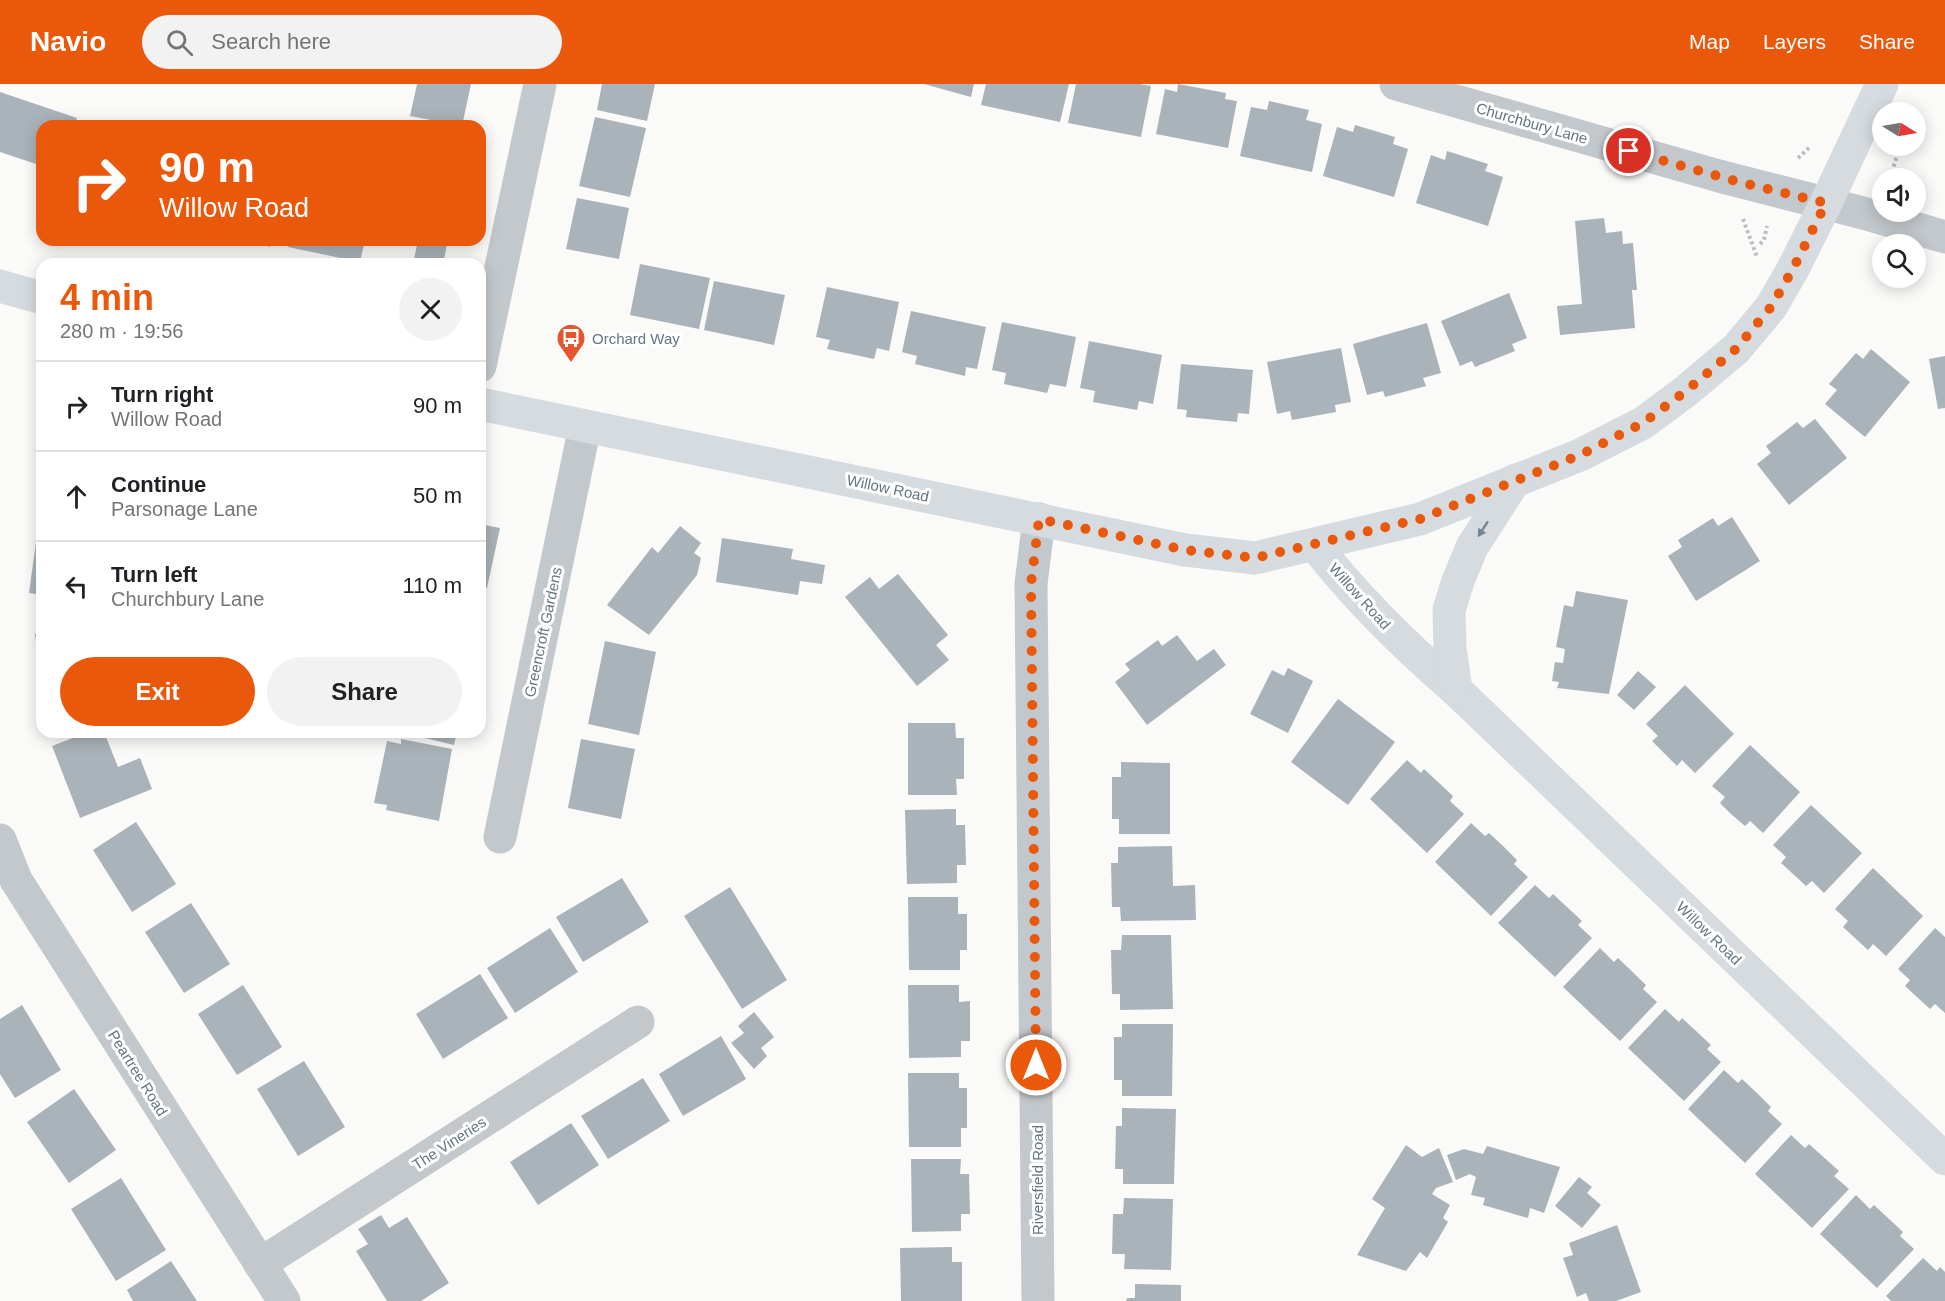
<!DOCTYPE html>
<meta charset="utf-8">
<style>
:root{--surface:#fff;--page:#f2f2f2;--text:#202124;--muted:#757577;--line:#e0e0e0;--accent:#ea580c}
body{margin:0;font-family:Arial,sans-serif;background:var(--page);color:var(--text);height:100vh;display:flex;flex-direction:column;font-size:22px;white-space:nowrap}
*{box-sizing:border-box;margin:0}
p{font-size:20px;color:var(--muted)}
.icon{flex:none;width:33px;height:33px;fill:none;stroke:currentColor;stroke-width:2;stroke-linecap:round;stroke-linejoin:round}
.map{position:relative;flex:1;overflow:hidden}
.sheet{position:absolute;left:36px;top:174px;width:450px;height:480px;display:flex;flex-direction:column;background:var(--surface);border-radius:18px;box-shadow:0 3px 15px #0003}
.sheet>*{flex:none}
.guide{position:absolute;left:36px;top:36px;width:450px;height:126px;border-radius:18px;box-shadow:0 3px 15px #0003;background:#ea580c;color:#fff;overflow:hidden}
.needle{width:39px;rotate:101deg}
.buttons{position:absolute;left:1872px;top:18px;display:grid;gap:12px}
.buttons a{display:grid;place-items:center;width:54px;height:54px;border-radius:50%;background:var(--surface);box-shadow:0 3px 15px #0003;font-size:30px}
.pin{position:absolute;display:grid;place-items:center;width:51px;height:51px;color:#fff;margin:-26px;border:3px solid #fff;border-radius:50%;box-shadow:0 2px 6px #0007}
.me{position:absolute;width:66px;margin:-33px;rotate:0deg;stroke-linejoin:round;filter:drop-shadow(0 0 4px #0008)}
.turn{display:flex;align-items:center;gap:21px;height:126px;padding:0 24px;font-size:27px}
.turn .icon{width:78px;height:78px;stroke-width:2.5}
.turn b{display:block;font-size:42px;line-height:51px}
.round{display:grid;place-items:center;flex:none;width:63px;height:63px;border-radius:32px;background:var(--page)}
.headline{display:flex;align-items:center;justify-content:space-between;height:102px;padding:0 24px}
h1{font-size:36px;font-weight:700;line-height:45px;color:var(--accent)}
.cta{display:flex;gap:12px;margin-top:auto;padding:12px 24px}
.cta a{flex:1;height:69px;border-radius:36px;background:var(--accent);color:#fff;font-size:24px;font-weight:700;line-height:69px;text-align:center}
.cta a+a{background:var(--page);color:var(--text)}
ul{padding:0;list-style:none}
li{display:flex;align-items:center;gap:18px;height:90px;padding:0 24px;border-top:2px solid var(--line)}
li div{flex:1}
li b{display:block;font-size:22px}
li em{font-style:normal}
header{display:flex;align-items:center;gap:36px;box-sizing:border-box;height:84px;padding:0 30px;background:var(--accent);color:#fff}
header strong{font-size:28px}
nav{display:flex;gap:33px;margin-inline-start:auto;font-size:21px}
.search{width:420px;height:54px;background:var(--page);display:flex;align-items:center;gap:15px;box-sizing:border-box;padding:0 21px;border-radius:33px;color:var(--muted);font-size:22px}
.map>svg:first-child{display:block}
.building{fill:#aab3b9}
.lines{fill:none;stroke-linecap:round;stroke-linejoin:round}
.path{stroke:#bbbfc2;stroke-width:4;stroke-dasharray:3 3;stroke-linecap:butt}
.street{stroke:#c3c8cc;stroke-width:33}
.secondary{stroke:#d6dbdf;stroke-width:33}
.oneway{fill:#768591}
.route{stroke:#ea580c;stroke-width:10;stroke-dasharray:0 18}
.labels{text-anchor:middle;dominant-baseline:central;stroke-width:6;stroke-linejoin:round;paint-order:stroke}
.street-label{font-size:15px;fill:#657683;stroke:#fff}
.poi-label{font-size:15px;fill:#657683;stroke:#fff;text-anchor:start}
</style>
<header>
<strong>Navio</strong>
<div class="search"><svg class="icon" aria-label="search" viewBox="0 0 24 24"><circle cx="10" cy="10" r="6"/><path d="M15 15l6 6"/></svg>Search here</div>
<nav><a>Map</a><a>Layers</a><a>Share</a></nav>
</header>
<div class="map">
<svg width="1945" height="1217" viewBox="0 0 1945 1217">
<rect width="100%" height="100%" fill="#fafaf8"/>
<g class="building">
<polygon points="417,0 471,0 462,42 410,32"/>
<polygon points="602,0 655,0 647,37 597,26"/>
<polygon points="924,0 974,0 971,13"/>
<polygon points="986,0 1069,0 1060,38 981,21"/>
<polygon points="1076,0 1140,0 1151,2 1141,53 1068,39"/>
<polygon points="1178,0 1226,9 1225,15 1237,17 1228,64 1156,50 1165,5 1177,8"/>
<polygon points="0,8 77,34 74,42 42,42 42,82 0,68"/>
<polygon points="1269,17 1309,26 1306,36 1322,40 1312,88 1240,72 1251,23 1267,26"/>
<polygon points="595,33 646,44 630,113 579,102"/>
<polygon points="1355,41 1395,53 1393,60 1408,65 1394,113 1323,92 1337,43 1353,48"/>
<polygon points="1447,67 1488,80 1485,87 1503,93 1488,142 1416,119 1431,71 1445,76"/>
<polygon points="577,114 629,124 619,175 566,165"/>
<polygon points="1604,134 1606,149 1622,147 1623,160 1633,159 1637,206 1632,206 1635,244 1560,251 1557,222 1582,220 1575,137"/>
<polygon points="248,156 272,156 270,163"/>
<polygon points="290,156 365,156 360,178 288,163"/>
<polygon points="401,156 448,156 443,180 413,180 417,161"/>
<polygon points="640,180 710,194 699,245 630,231"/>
<polygon points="714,197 785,211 774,261 704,246"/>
<polygon points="827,203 899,218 889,267 877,264 874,275 827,265 830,256 816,253"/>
<polygon points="1509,209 1527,254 1512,260 1515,267 1475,283 1472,277 1460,282 1441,237"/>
<polygon points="911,227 986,243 977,285 966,283 965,292 915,280 917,272 902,268"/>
<polygon points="1002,238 1076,253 1066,303 1050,300 1047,309 1004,300 1006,289 992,286"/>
<polygon points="1427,239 1441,289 1423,294 1426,302 1385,313 1383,307 1367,311 1353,260"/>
<polygon points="1089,257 1162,271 1153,320 1139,317 1137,326 1093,318 1095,307 1080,304"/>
<polygon points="1341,264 1351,318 1335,321 1336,328 1292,336 1290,327 1277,330 1267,278"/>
<polygon points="1871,265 1910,298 1865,353 1825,320 1837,306 1829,300 1856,269 1863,275"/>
<polygon points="1945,272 1945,324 1938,325 1929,275"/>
<polygon points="1181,280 1253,286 1249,330 1238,329 1237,338 1186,333 1187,326 1177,325"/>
<polygon points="1815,335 1847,374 1789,421 1757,380 1771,369 1766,362 1797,338 1803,344"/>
<polygon points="1732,433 1760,477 1696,517 1668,472 1682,463 1678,456 1713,434 1718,442"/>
<polygon points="39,437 42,437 42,511 29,509"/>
<polygon points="480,440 500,444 487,504 480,502"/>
<polygon points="680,442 701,459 694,469 701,474 697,491 649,551 607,521 652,463 658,469"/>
<polygon points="722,454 793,465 791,475 825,481 822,500 800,497 798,511 716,498"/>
<polygon points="898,490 948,551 936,561 949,576 917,602 845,513 870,493 879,505"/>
<polygon points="1576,507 1628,516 1609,610 1557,604 1559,598 1552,597 1555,578 1563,579 1565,565 1556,563 1564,521 1573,523"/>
<polygon points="480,513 485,514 481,534 480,534"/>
<polygon points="42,549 42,593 41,593 35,550"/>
<polygon points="1177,551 1197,577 1214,565 1226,581 1147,641 1115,598 1130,586 1125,580 1158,556 1162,562"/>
<polygon points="605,557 656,568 639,651 588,640"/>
<polygon points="1288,584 1313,597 1288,649 1250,630 1272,586 1284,592"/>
<polygon points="1638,587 1656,603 1634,626 1617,611"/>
<polygon points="1685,601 1734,650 1695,689 1682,676 1677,682 1652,657 1658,652 1646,640"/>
<polygon points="1338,615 1395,658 1348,721 1291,678"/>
<polygon points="908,639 955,639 956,654 964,654 964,695 956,695 957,711 908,711"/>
<polygon points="88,648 104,648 118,683 140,674 152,705 80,734 52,662"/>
<polygon points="400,648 457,648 454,661"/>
<polygon points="401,655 452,665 439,737 386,726 387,721 374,719 387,657 401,660"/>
<polygon points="581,655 635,665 621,735 568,724"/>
<polygon points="1750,661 1800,708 1763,749 1750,737 1745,742 1731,730 1720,719 1725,713 1712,702"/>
<polygon points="1407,676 1421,689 1424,685 1453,712 1450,717 1464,730 1427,769 1370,715"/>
<polygon points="1121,678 1170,679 1170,750 1119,750 1119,735 1112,735 1112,693 1121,693"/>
<polygon points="1811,721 1862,769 1824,809 1812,797 1806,802 1792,789 1781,779 1786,773 1773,761"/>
<polygon points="956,725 956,741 965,741 966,781 957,781 957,799 907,800 905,726"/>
<polygon points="136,738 176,800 132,828 93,766"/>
<polygon points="1471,739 1485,752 1489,749 1503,762 1517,776 1514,780 1528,793 1491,832 1435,778"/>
<polygon points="1172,762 1173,802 1195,801 1196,836 1121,837 1120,823 1112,823 1111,779 1118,779 1118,763"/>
<polygon points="1873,784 1923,832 1886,872 1873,860 1868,866 1843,843 1848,837 1835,825"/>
<polygon points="622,794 649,838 583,878 556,833"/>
<polygon points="1535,801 1549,814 1553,810 1582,837 1578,841 1592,854 1555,893 1498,839"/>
<polygon points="730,803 787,896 742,925 684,832"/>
<polygon points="908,813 958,813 958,830 967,830 967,866 960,866 960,886 909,886"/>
<polygon points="191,819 230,880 184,909 145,848"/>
<polygon points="550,844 578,888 515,929 487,884"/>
<polygon points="1935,844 1945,853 1945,929 1935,920 1930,925 1905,902 1910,896 1898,885"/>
<polygon points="1122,851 1171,851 1173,925 1120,926 1120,910 1112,910 1111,866 1121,866"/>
<polygon points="1600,864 1614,878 1618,874 1646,901 1643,905 1657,918 1620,957 1563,903"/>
<polygon points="480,890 508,934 443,975 416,930"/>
<polygon points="243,901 282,963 237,991 198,930"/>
<polygon points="908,901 959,901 959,918 970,917 970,957 961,957 961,973 909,974"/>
<polygon points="22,921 61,986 15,1014 0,990 0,935"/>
<polygon points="1665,925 1679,938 1682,934 1711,961 1707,965 1721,978 1684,1017 1628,964"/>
<polygon points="754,928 774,953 761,964 767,972 754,985 731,959 744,949 738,942"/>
<polygon points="1122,940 1173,940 1172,1012 1122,1012 1122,996 1114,996 1114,953 1122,953"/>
<polygon points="721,952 746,995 683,1032 659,990"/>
<polygon points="304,977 345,1043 298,1072 257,1005"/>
<polygon points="1724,986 1738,999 1742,995 1757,1009 1771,1023 1768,1027 1782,1040 1745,1079 1688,1025"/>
<polygon points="908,989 959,989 959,1004 967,1004 967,1044 961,1044 961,1063 909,1063"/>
<polygon points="643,994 670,1037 608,1075 581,1032"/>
<polygon points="74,1005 116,1066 69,1099 27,1038"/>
<polygon points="1122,1024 1176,1025 1174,1100 1123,1100 1123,1085 1115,1085 1116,1042 1122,1042"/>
<polygon points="571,1039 599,1081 538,1121 510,1078"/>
<polygon points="1791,1051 1805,1064 1809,1060 1839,1087 1834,1092 1849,1105 1812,1144 1755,1090"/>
<polygon points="1406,1061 1422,1073 1439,1064 1453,1098 1436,1104 1432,1110 1450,1121 1443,1134 1448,1138 1427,1174 1420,1168 1406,1187 1357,1171 1385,1124 1372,1115"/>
<polygon points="1487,1062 1560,1083 1544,1129 1530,1124 1528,1134 1483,1121 1485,1114 1471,1111 1476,1093 1470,1090 1456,1096 1447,1071 1464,1065 1483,1070"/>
<polygon points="911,1075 961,1075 960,1090 969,1090 970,1130 961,1130 961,1147 912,1148"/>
<polygon points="1579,1093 1592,1103 1587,1109 1601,1121 1582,1144 1555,1122"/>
<polygon points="121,1094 166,1166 116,1197 71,1125"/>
<polygon points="1856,1111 1870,1125 1874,1121 1903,1148 1900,1152 1914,1165 1877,1204 1820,1150"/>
<polygon points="1124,1114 1173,1115 1171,1186 1124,1185 1125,1170 1112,1170 1113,1130 1123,1130"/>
<polygon points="381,1131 389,1144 407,1133 449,1199 421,1217 387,1217 356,1167 368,1160 358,1145"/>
<polygon points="1617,1141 1641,1208 1616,1217 1589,1217 1586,1209 1577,1213 1563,1174 1573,1171 1569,1159"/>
<polygon points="952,1163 952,1178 962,1178 962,1217 901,1217 900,1164"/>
<polygon points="1923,1174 1937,1187 1940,1183 1945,1188 1945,1217 1891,1217 1886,1212"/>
<polygon points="171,1177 197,1217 133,1217 127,1206"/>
<polygon points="1135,1200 1181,1201 1181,1217 1126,1217 1127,1214 1135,1214"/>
</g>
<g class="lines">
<g class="path">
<polyline points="1798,74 1810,63"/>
<polyline points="1890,94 1900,62"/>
<polyline points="1743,135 1757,173"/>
<polyline points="1760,160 1764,156 1767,142"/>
</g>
<g class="street">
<polyline points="1396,0 1719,92 1863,129 1945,153"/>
<polyline points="480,282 540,0"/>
<polyline points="500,753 585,342"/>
<polyline points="0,756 16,796 284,1217"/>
<polyline points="260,1180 638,938"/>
<polyline points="1038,1217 1031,500 1039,435"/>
</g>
<g class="secondary">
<polyline points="0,202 42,214"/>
<polyline points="480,320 1185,466 1255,474 1420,435 1580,371 1643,339 1686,307 1736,265 1771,223 1793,185 1826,119 1882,0"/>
<path d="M1315,461C1357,515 1404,561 1456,606L1945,1075"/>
<polyline points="1456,606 1450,564 1449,526 1458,497 1472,463 1515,396"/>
</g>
</g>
<defs><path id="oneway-solid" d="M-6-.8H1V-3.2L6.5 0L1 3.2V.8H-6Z" transform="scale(1.5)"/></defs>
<use class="oneway" href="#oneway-solid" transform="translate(1483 445) rotate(123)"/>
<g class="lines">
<polyline class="route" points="1036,981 1031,500 1039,435 1185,466 1255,474 1420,435 1580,371 1643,339 1686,307 1736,265 1771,223 1793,185 1826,119 1739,98 1629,67"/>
</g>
<defs>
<g id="bus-pin" transform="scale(1.5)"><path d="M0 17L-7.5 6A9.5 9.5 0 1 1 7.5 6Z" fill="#e4572e" stroke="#fff"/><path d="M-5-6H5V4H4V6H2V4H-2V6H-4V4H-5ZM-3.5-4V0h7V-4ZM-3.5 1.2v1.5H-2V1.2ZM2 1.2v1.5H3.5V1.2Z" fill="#fff"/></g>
</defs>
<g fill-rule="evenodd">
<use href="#bus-pin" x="571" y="254"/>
</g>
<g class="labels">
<g class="street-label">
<text transform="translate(1532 39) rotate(16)">Churchbury Lane</text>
<text transform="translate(888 404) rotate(12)">Willow Road</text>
<text transform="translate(1360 512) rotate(48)">Willow Road</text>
<text transform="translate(543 548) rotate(-78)">Greencroft Gardens</text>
<text transform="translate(1709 849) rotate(44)">Willow Road</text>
<text transform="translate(138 989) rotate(58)">Peartree Road</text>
<text transform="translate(449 1059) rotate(-33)">The Vineries</text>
<text transform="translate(1037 1096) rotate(-90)">Riversfield Road</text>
</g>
<g class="poi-label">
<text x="592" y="254">Orchard Way</text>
</g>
</g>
</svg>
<div class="buttons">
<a><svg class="needle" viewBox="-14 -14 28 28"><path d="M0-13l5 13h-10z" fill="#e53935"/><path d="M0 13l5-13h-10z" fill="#757577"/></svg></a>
<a><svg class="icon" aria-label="sound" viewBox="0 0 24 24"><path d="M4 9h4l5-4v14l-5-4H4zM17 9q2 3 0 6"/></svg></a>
<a><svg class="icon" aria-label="search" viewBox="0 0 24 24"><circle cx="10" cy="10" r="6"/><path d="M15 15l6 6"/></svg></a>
</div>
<div class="pin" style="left:1629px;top:67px;background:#d93025"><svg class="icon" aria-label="arrive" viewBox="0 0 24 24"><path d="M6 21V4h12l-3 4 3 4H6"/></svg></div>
<svg class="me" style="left:1036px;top:981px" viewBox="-20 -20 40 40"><circle r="17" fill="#ea580c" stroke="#fff" stroke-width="3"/><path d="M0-11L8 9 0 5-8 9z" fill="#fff"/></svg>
<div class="guide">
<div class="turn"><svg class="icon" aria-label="right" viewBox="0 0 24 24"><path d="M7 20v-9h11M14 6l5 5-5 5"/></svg><div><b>90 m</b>Willow Road</div></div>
</div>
<section class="sheet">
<div class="headline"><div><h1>4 min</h1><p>280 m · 19:56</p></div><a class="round"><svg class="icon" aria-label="close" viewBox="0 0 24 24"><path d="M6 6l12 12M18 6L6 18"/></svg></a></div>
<ul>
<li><svg class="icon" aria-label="right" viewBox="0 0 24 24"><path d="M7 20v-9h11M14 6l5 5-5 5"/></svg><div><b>Turn right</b><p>Willow Road</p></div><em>90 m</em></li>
<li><svg class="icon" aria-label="ahead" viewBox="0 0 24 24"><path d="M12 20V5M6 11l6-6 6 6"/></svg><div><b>Continue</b><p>Parsonage Lane</p></div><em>50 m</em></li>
<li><svg class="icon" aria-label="left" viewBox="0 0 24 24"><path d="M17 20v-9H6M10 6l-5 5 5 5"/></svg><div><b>Turn left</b><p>Churchbury Lane</p></div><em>110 m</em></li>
</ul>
<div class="cta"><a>Exit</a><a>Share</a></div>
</section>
</div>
